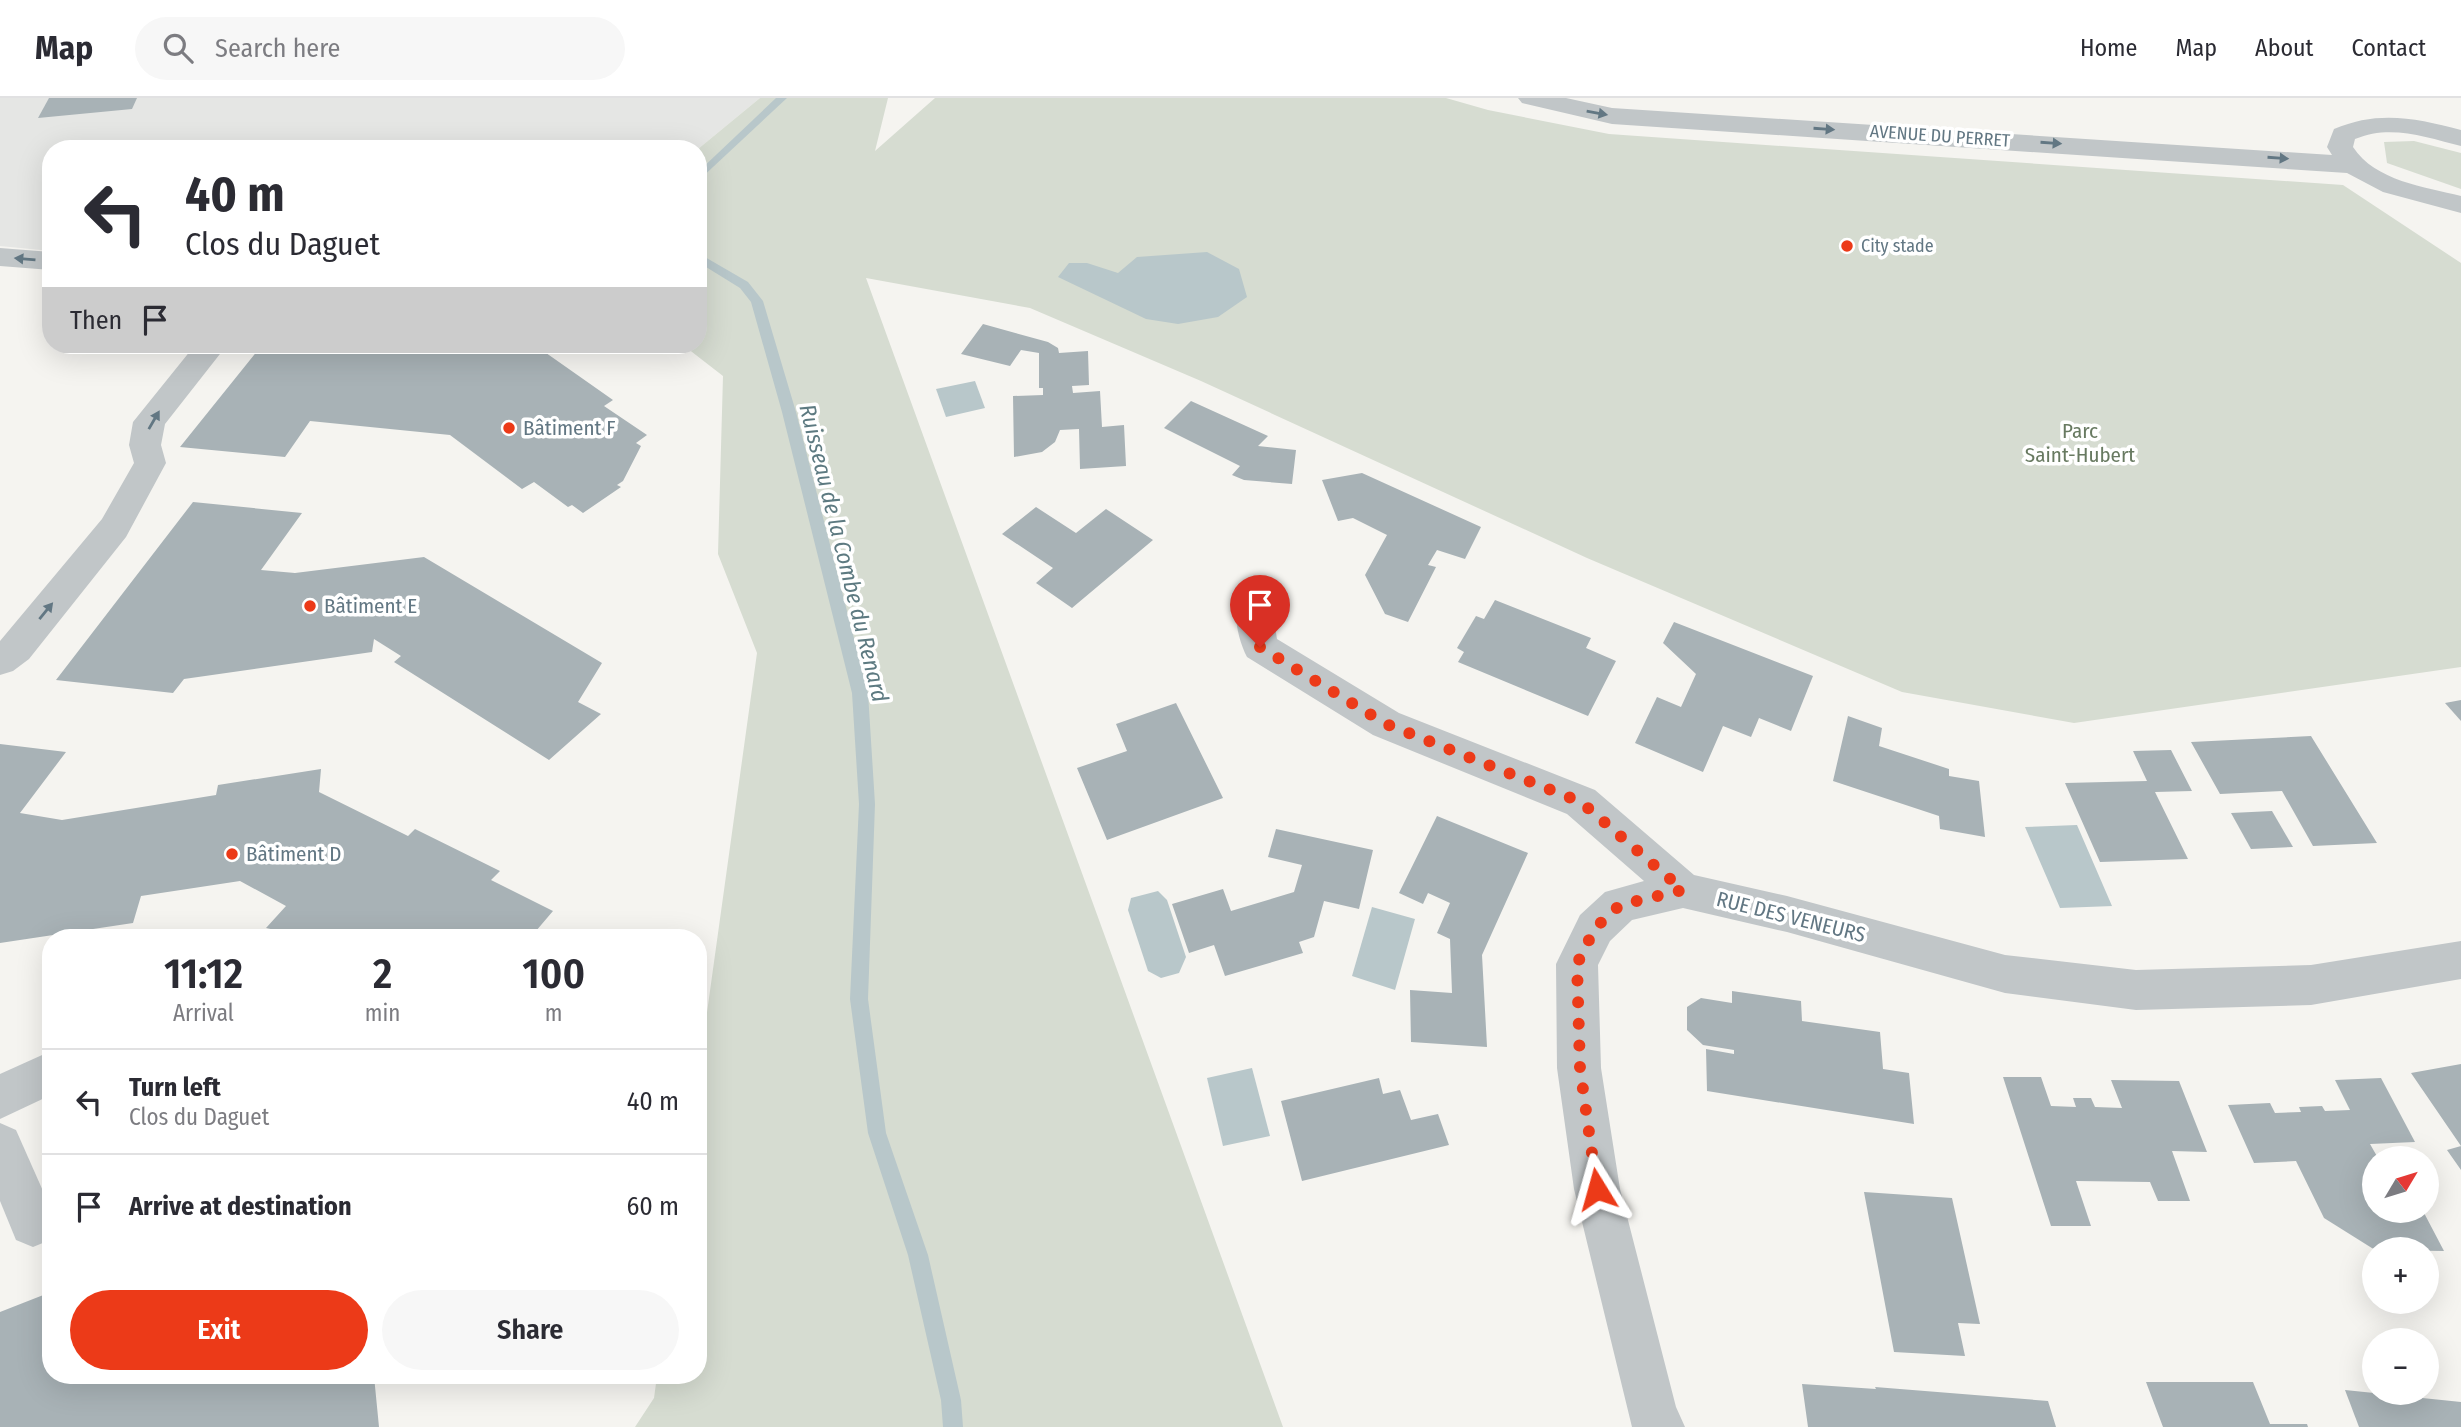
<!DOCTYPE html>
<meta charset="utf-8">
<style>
:root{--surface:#fff;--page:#f7f7f7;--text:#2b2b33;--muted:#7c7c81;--line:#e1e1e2;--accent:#ec3a18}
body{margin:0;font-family:"Fira Sans Condensed",sans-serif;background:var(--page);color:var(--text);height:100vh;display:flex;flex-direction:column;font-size:26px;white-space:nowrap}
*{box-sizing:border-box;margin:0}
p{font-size:23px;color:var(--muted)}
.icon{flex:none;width:38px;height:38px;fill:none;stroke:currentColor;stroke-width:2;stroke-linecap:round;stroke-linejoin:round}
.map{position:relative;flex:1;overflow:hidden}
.details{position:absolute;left:42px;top:831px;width:665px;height:455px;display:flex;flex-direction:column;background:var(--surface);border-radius:28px;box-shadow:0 7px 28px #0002}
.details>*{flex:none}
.top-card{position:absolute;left:42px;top:42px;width:665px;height:214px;border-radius:28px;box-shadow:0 7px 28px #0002;background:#fff;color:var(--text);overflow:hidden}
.needle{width:46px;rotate:52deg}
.controls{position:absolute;left:2362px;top:1048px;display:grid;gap:14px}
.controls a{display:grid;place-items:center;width:77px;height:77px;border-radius:50%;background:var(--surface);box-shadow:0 7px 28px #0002;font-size:35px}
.pin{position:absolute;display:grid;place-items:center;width:60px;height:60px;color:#fff;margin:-72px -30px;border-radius:50% 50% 50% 0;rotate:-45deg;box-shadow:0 0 7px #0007}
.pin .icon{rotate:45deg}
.me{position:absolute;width:77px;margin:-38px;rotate:352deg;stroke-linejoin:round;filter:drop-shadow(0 0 5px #0008)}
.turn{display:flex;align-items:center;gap:24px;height:147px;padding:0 28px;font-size:32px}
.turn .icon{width:91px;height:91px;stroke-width:2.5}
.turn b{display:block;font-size:49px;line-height:60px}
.then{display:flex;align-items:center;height:66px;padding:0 28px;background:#0003;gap:14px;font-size:26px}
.eta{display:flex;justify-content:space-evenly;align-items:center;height:119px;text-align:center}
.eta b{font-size:42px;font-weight:600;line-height:49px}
.button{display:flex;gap:14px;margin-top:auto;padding:14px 28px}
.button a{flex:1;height:80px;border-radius:42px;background:var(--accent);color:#fff;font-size:28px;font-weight:600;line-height:80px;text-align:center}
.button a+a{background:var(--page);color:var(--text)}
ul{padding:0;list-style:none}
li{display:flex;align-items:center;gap:21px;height:105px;padding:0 28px;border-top:2px solid var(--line)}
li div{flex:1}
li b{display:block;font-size:26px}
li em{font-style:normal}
header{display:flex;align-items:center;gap:42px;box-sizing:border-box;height:98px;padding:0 35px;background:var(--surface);border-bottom:2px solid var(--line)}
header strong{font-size:33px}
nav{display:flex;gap:38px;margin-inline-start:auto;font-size:24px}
.search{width:490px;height:63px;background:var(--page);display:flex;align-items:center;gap:18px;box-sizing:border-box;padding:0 24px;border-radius:38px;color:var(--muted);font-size:26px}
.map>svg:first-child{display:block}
.built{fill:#e5e6e4}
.green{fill:#d6dcd1}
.water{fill:#b8c7ca}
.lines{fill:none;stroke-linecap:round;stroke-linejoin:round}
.stream{fill:#b8c7ca;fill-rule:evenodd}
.building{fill:#a8b2b6}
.minor{fill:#c1c6c8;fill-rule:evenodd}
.oneway{fill:#627783}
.route{stroke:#ec3a18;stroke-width:12;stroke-dasharray:0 21.6}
.poi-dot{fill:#ec3a18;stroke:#fff;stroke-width:2.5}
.labels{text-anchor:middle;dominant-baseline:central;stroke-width:7;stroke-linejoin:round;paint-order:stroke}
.far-street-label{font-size:18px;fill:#627783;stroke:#fff}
.far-poi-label{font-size:18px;fill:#627783;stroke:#fff;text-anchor:start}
.poi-label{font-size:21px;fill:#627783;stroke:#fff;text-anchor:start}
.park-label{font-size:21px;fill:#687a61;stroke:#fff}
.street-label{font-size:21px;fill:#627783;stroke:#fff}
.water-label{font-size:23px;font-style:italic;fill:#5d7a81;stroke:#fff}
</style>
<header>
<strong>Map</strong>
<div class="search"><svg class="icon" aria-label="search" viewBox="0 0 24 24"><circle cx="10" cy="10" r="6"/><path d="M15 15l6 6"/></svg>Search here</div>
<nav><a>Home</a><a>Map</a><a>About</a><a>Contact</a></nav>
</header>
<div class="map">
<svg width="2461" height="1329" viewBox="0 0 2461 1329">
<rect width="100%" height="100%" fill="#f5f4f0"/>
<polygon class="built" points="0,0 760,0 698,51 51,51 51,153 0,148"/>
<g class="green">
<polygon points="760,0 888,0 875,53 935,0 1446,0 1488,12 1609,36 2343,87 2461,165 2461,569 2074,625 1902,594 1587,460 1201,283 1030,210 866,180 1283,1329 635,1329 654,1300 657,1278 698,1278 698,979 757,555 718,456 723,278 683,247 698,247 698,51"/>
<polygon points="2414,43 2461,55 2461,91 2387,65 2384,44"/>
</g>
<g class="water">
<polygon points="1207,154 1239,171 1247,199 1218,219 1178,226 1146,221 1058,179 1069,165 1087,165 1118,175 1137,159"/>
<polygon points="975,283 985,310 946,319 936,291"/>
<polygon points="2077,727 2112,808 2113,808 2060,810 2025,729"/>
<polygon points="1158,793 1167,802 1186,859 1179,875 1161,880 1148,873 1128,812 1131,800"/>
<polygon points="1372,809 1415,821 1395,892 1352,878"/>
<polygon points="1252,970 1270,1038 1223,1048 1207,980"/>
</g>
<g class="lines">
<g class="stream">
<polygon points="776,0 787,0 698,83 698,74"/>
<polygon points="698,155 748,184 763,203 796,314 868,595 875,706 868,901 886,1035 928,1157 961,1302 963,1329 943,1329 941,1302 908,1157 868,1035 850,901 859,706 852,595 782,314 751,204 740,190 698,164"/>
</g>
</g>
<g class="building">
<polygon points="49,0 137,0 132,11 38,20"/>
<polygon points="983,226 1048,244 1058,250 1059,255 1088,253 1089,287 1072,288 1073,295 1100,293 1102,329 1124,327 1126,368 1080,371 1079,331 1060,332 1055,344 1042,354 1014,359 1013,298 1043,297 1043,290 1039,290 1039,255 1021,252 1010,268 961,256"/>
<polygon points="262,247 503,247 539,250 613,302 604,308 647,337 636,345 641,348 623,383 617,387 621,389 583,415 572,407 568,409 534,384 522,391 450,337 310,323 285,359 180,349"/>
<polygon points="1191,303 1268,338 1258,348 1296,352 1292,386 1244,382 1232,377 1240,368 1164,330"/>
<polygon points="1362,375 1481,429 1465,461 1437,452 1428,467 1436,469 1408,524 1385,516 1365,477 1387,437 1353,420 1338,423 1322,382"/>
<polygon points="193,404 302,415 261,472 295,475 424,459 602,565 578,604 601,616 549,662 394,564 401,558 374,541 372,554 184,581 173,595 56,582"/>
<polygon points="1036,409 1076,435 1106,411 1153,442 1072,510 1036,485 1053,470 1002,436"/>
<polygon points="1495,502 1591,540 1586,550 1616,563 1588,618 1458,564 1464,554 1457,550 1476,518 1484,521"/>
<polygon points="1674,524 1813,578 1791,633 1759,620 1751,639 1723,628 1703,674 1635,645 1657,599 1681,609 1696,576 1663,545"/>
<polygon points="2461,602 2461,623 2445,605"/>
<polygon points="1176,605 1223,700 1107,742 1077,670 1127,653 1116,626"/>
<polygon points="1848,618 1882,630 1879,648 1949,671 1949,678 1979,683 1985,739 1940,731 1939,718 1833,683"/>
<polygon points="2311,638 2377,745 2313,748 2282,693 2220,696 2191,644"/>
<polygon points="0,646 66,654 20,715 62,722 216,697 218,687 321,671 319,694 408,738 415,731 500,773 491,782 553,813 530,840 311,840 266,830 286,808 240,783 141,798 133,825 0,845"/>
<polygon points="2171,652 2192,693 2155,694 2188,761 2100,764 2065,685 2147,683 2133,653"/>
<polygon points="2272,713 2293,749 2251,751 2231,715"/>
<polygon points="1437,718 1528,755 1482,857 1487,949 1411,944 1410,892 1452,895 1450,841 1437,835 1450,805 1428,795 1423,806 1399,795"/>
<polygon points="1276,731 1373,752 1359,811 1324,803 1314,839 1299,844 1303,855 1225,878 1214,847 1189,855 1172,806 1223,791 1231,813 1294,794 1302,767 1268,759"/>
<polygon points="1732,893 1801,903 1802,923 1880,934 1883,971 1909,975 1914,1026 1707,993 1706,951 1734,956 1734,952 1703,947 1687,932 1687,909 1701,900 1732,905"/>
<polygon points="2461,966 2461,1072 2447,1052 2461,1048 2411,975"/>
<polygon points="2003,979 2041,979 2051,1008 2076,1009 2073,1000 2091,1000 2095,1009 2122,1010 2111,982 2179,983 2207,1054 2172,1053 2190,1103 2158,1103 2150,1084 2076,1083 2091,1128 2051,1128"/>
<polygon points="1379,980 1383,996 1400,992 1411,1022 1438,1016 1449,1047 1302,1083 1281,1003"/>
<polygon points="2381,980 2415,1044 2370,1046 2378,1060 2375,1060 2375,1113 2423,1113 2444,1153 2375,1152 2324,1120 2296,1063 2254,1065 2228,1007 2270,1005 2275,1015 2301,1014 2299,1009 2322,1008 2325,1013 2350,1012 2335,982"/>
<polygon points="1864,1094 1952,1100 1980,1226 1958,1225 1965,1258 1894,1254"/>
<polygon points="51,1194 51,1278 374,1278 379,1329 0,1329 0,1214"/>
<polygon points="2146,1284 2253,1284 2270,1326 2307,1326 2308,1329 2163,1329"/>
<polygon points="1802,1286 1876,1291 1875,1289 2048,1303 2056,1329 1808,1329"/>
<polygon points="2345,1292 2461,1304 2461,1329 2359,1329"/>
</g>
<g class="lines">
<g class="minor">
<path d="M1518,0H1566L1612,10L2332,57L2327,49L2334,31C2378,12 2416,20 2461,32V48C2426,39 2390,26 2355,41L2353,49C2375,83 2425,89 2461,98V115L2383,94L2347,75L1612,26L1522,5Z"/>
<polygon points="0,150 51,154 51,172 0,168"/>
<polygon points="195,247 227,247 165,326 161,347 166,365 126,439 29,561 13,573 0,577 0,543 102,421 134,365 129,347 133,324"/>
<path d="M1253,490L1266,494L1271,504L1277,541L1399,615L1595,692L1694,777L1787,798L2005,857L2136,872L2311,867L2461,843V881L2311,907L2136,912L2005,895L1787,834L1683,810L1632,822L1610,843L1598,867L1601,970L1620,1091L1676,1309L1685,1329H1632L1574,1091L1557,970L1556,866L1580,817L1605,794L1644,783L1567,716L1373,637L1247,559C1238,542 1231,511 1240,494Z"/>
<polygon points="51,953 51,997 0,1021 0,976"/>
<polygon points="0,1025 16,1032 51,1111 50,1142 33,1149 16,1142 0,1103"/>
</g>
</g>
<defs><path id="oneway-solid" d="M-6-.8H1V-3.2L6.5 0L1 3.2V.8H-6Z" transform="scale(1.75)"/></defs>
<g class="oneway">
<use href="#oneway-solid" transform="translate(1597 15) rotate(10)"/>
<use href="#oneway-solid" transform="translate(1824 31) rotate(4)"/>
<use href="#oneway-solid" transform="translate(2051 45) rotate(4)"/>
<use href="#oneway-solid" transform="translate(2278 60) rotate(4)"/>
<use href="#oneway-solid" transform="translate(25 161) rotate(-175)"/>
<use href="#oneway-solid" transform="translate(154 322) rotate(-60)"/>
<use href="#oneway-solid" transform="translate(46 513) rotate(-51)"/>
</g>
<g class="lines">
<polyline class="route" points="1260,549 1386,626 1581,704 1683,792 1620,807 1595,830 1577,866 1580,970 1597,1091"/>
</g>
<g class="poi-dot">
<circle cx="1847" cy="148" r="7"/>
<circle cx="509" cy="330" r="7"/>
<circle cx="310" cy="508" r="7"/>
<circle cx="232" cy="756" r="7"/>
</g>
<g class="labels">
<g class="far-street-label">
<text transform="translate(1940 38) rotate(4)">AVENUE DU PERRET</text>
</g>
<g class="far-poi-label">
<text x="1861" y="148">City stade</text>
</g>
<g class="poi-label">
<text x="523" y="330">Bâtiment F</text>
<text x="324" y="508">Bâtiment E</text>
<text x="246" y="756">Bâtiment D</text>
</g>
<g class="park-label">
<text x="2080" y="333">Parc<tspan x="2080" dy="24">Saint-Hubert</tspan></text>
</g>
<g class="street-label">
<text transform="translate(1791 819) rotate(14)">RUE DES VENEURS</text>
</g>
<g class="water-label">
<text transform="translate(844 455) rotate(76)">Ruisseau de la Combe du Renard</text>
</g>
</g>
</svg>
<div class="controls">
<a><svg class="needle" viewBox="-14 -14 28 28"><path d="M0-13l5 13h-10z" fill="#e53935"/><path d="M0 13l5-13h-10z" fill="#7c7c81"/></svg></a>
<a>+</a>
<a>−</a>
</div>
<div class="pin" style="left:1260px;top:549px;background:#d93025"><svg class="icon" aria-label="arrive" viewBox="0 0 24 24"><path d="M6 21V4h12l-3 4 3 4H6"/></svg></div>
<svg class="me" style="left:1597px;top:1091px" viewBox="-20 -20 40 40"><path d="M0-17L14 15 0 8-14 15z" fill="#ec3a18" stroke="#fff" stroke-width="4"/></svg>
<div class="top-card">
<div class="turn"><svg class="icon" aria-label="left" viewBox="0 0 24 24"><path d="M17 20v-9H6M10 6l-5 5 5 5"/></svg><div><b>40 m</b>Clos du Daguet</div></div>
<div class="then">Then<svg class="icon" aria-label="arrive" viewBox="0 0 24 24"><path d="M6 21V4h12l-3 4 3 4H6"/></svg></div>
</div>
<section class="details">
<div class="eta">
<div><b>11:12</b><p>Arrival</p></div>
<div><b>2</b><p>min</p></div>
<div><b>100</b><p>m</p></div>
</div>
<ul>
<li><svg class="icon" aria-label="left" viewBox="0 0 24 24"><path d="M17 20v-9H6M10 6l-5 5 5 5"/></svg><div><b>Turn left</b><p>Clos du Daguet</p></div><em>40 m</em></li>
<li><svg class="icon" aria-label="arrive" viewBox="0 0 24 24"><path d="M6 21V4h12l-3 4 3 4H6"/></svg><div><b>Arrive at destination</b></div><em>60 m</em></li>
</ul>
<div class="button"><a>Exit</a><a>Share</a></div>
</section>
</div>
